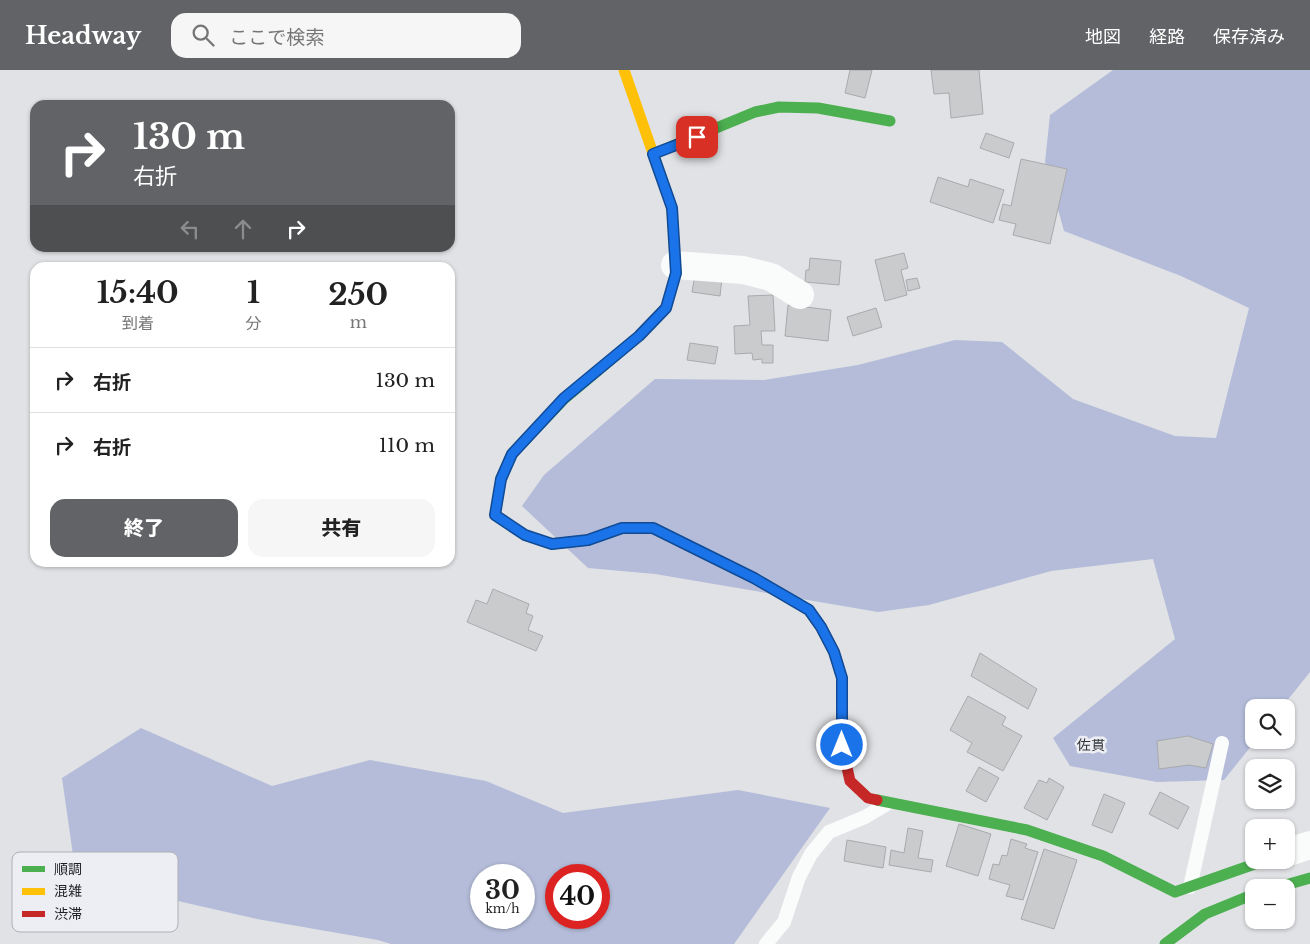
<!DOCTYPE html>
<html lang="ja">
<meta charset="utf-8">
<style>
:root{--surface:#fff;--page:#f6f6f6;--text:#222;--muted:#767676;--line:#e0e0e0;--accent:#626366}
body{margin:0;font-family:"Libre Baskerville","Noto Sans JP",serif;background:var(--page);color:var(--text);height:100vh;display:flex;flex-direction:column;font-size:19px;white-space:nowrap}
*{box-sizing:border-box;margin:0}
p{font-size:16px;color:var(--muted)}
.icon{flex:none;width:28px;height:28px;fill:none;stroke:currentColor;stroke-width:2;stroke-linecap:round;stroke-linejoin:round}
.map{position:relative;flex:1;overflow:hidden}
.drawer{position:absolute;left:30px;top:192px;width:425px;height:305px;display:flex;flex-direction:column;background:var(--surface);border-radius:15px;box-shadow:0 1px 4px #0004}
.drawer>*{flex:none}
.hud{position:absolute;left:30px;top:30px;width:425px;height:152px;border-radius:15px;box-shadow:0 1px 4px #0004;background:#626366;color:#fff;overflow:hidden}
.controls{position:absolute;left:1245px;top:629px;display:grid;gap:10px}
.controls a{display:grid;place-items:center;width:50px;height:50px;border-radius:10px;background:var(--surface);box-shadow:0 1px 4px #0004;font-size:25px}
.speed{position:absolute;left:470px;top:794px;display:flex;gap:10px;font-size:25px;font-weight:700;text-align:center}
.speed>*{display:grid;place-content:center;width:65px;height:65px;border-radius:50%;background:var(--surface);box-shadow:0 1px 4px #0004;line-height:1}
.speed small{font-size:12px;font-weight:400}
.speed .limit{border:8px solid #d22;background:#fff;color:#111}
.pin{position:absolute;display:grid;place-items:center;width:42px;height:42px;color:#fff;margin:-21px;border-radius:10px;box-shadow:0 2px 8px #0006}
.me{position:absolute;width:55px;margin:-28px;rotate:0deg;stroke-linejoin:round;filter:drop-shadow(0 0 4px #0008)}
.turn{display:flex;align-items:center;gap:18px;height:105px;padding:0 20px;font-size:22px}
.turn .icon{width:65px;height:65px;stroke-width:2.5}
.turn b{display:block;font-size:35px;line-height:42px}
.lanes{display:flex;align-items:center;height:48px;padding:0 20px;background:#0003;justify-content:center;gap:25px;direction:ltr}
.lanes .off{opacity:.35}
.eta{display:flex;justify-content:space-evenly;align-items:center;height:85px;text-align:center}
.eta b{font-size:30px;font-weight:800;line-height:35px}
.primary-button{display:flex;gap:10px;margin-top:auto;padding:10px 20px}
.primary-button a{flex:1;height:58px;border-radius:15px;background:var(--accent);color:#fff;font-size:20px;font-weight:800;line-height:58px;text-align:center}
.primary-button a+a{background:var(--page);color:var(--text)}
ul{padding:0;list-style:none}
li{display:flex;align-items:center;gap:15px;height:65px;padding:0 20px;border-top:1px solid var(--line)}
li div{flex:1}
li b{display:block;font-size:19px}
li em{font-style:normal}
header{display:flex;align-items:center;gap:30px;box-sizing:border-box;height:70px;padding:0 25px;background:var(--accent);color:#fff}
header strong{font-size:24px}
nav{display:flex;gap:28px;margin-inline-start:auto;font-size:18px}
.search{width:350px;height:45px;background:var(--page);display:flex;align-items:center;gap:12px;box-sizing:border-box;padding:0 18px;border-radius:15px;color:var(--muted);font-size:19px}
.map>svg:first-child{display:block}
.forest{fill:#b4bcd9;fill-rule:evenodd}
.building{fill:#cacbcd;stroke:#a9aaad}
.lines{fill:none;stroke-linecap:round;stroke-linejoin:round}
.lane{stroke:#fafbfb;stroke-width:14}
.street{stroke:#fafbfb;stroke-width:28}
.fast{stroke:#4caf50;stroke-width:11}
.slow{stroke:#ffc107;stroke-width:11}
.jam{stroke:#c62828;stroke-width:11}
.route-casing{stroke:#114b97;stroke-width:12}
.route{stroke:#1a73e8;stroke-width:9}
.labels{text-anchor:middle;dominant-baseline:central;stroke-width:5;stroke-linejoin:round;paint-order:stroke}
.neighbourhood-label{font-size:14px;fill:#323438;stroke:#eceef4}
.key{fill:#eceef4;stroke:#aeb0b5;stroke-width:1}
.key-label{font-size:14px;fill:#1e1f21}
</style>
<header>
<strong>Headway</strong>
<div class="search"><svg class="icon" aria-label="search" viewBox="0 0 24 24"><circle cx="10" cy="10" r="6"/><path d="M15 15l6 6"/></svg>ここで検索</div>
<nav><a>地図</a><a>経路</a><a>保存済み</a></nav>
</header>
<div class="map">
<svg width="1310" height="874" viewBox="0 0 1310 874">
<rect width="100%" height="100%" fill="#e1e2e5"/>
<g class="forest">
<polygon points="1113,0 1310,0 1310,602 1282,637 1254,638 1254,670 1256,670 1224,710 1157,712 1070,696 1053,668 1175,569 1153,489 1051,501 929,535 878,542 655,504 588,498 522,436 544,405 655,309 764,310 858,295 955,270 1002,272 1073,329 1175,366 1216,368 1249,238 1181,206 1064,161 1045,92 1050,45"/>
<path d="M141,658L272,716L370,690L486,711L563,743L738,720L830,738L734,874H391L378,870L257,849L134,821L73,785L62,708ZM481,805H524V848H481ZM556,805H599V848H556Z"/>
</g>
<g class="building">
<polygon points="850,0 872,0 865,28 845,23"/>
<polygon points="931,0 979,0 983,44 951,48 949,23 934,24"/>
<polygon points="986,63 1014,73 1009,88 980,78"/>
<polygon points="1021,89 1067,99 1050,174 1013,165 1016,154 999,150 1003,134 1011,136"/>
<polygon points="938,107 968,117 970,109 1004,120 993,153 930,132"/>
<polygon points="904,183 908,198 901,200 907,225 885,231 875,190"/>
<polygon points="810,188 841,191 839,215 805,212 806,200 809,200"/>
<polygon points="695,204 722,208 720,226 692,222"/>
<polygon points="917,208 920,218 908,221 906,210"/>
<polygon points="773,225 775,261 761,261 762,275 773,275 773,293 762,293 762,289 753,290 752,283 735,284 734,256 750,255 748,226"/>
<polygon points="788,235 831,240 828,271 785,266"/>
<polygon points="876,238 882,257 853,266 847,247"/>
<polygon points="690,273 718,277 715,294 687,290"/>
<polygon points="493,519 529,534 526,543 533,546 528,560 543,566 536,581 467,552 476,530 487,534"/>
<polygon points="980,583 1037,619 1028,639 971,606"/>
<polygon points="968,626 1006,647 1002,655 1022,666 1003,701 967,682 972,673 950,660"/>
<polygon points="1188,666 1213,674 1206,698 1189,695 1159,699 1157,671"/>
<polygon points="979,697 999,708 986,732 966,721"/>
<polygon points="1049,708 1064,717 1047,750 1024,738 1039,710 1047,713"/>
<polygon points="1160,722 1189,737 1178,759 1149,744"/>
<polygon points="1104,724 1125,733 1112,763 1092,755"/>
<polygon points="959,754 991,764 978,806 946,796"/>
<polygon points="908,758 923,761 918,788 933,790 931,802 889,795 891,780 904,783"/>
<polygon points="1011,769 1027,774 1025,778 1038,782 1023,830 1006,826 1010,815 989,809 993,794 999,795 1002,785 1007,786"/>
<polygon points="847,770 886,777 883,798 844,791"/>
<polygon points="1044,779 1077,790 1054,859 1021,849"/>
</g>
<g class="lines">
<g class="lane">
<polyline points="1190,817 1222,673"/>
<polyline points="766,874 784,852 799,807 811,784 829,762 865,747 887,734"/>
</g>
<g class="street">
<polyline points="675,195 743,200 771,207 800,225"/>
<polyline points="1286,783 1310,775"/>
</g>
<g class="fast">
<polyline points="653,84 755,42 779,37 818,38 890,51"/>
<polyline points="627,276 564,329 512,384 501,409 495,445 525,465 552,474 588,470 623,458 653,458 754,508 809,540 815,549"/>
<polyline points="877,730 1027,760 1103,786 1175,822 1266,790"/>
<polyline points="1275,818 1310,808"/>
<polyline points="1165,874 1205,844 1254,824"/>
</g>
<polyline class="slow" points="624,0 672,138 676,203 666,238 639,266 627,276"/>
<polyline class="jam" points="815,549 821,557 834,582 842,608 842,675 850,711 868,728 877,730"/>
</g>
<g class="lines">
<g class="route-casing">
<polyline id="route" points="697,67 653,84 672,138 676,203 666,238 639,266 564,328 512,384 501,409 495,445 525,465 552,474 588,470 622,458 653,458 754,508 809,540 821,557 834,582 842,608 842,675"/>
</g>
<use href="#route" class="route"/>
</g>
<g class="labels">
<g class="neighbourhood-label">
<text x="1091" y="675">佐貫</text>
</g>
</g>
<rect x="12" y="782" width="166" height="80" rx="8" class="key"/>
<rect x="22" y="796" width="23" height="6" fill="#4caf50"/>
<rect x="22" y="818" width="23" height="7" fill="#ffc107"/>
<rect x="22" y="841" width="23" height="6" fill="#c62828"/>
<g class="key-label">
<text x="54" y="804">順調</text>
<text x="54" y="826">混雑</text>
<text x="54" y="849">渋滞</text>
</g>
</svg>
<div class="controls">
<a><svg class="icon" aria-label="search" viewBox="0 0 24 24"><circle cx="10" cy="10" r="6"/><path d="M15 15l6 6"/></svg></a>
<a><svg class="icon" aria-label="layers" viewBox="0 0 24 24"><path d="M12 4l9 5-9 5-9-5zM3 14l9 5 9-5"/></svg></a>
<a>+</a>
<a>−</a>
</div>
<div class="speed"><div>30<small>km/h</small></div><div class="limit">40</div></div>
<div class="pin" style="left:697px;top:67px;background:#d93025"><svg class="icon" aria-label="arrive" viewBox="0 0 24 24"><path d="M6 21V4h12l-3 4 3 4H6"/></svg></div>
<svg class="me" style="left:842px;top:675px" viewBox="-20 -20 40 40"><circle r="17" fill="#1a73e8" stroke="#fff" stroke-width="3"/><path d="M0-11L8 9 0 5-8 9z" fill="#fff"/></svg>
<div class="hud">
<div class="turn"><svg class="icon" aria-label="right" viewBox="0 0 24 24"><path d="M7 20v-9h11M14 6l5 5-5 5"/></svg><div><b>130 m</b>右折</div></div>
<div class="lanes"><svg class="icon off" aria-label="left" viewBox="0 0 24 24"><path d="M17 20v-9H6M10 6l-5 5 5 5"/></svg><svg class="icon off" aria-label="ahead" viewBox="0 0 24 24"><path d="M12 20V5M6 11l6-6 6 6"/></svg><svg class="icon" aria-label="right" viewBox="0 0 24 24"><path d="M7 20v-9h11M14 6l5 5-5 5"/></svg></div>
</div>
<section class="drawer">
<div class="eta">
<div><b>15:40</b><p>到着</p></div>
<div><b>1</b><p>分</p></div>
<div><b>250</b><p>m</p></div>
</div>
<ul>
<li><svg class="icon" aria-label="right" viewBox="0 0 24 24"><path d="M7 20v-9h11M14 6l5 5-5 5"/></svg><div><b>右折</b></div><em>130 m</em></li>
<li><svg class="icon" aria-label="right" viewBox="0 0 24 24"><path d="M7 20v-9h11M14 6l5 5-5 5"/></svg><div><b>右折</b></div><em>110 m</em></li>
</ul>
<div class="primary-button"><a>終了</a><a>共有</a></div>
</section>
</div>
